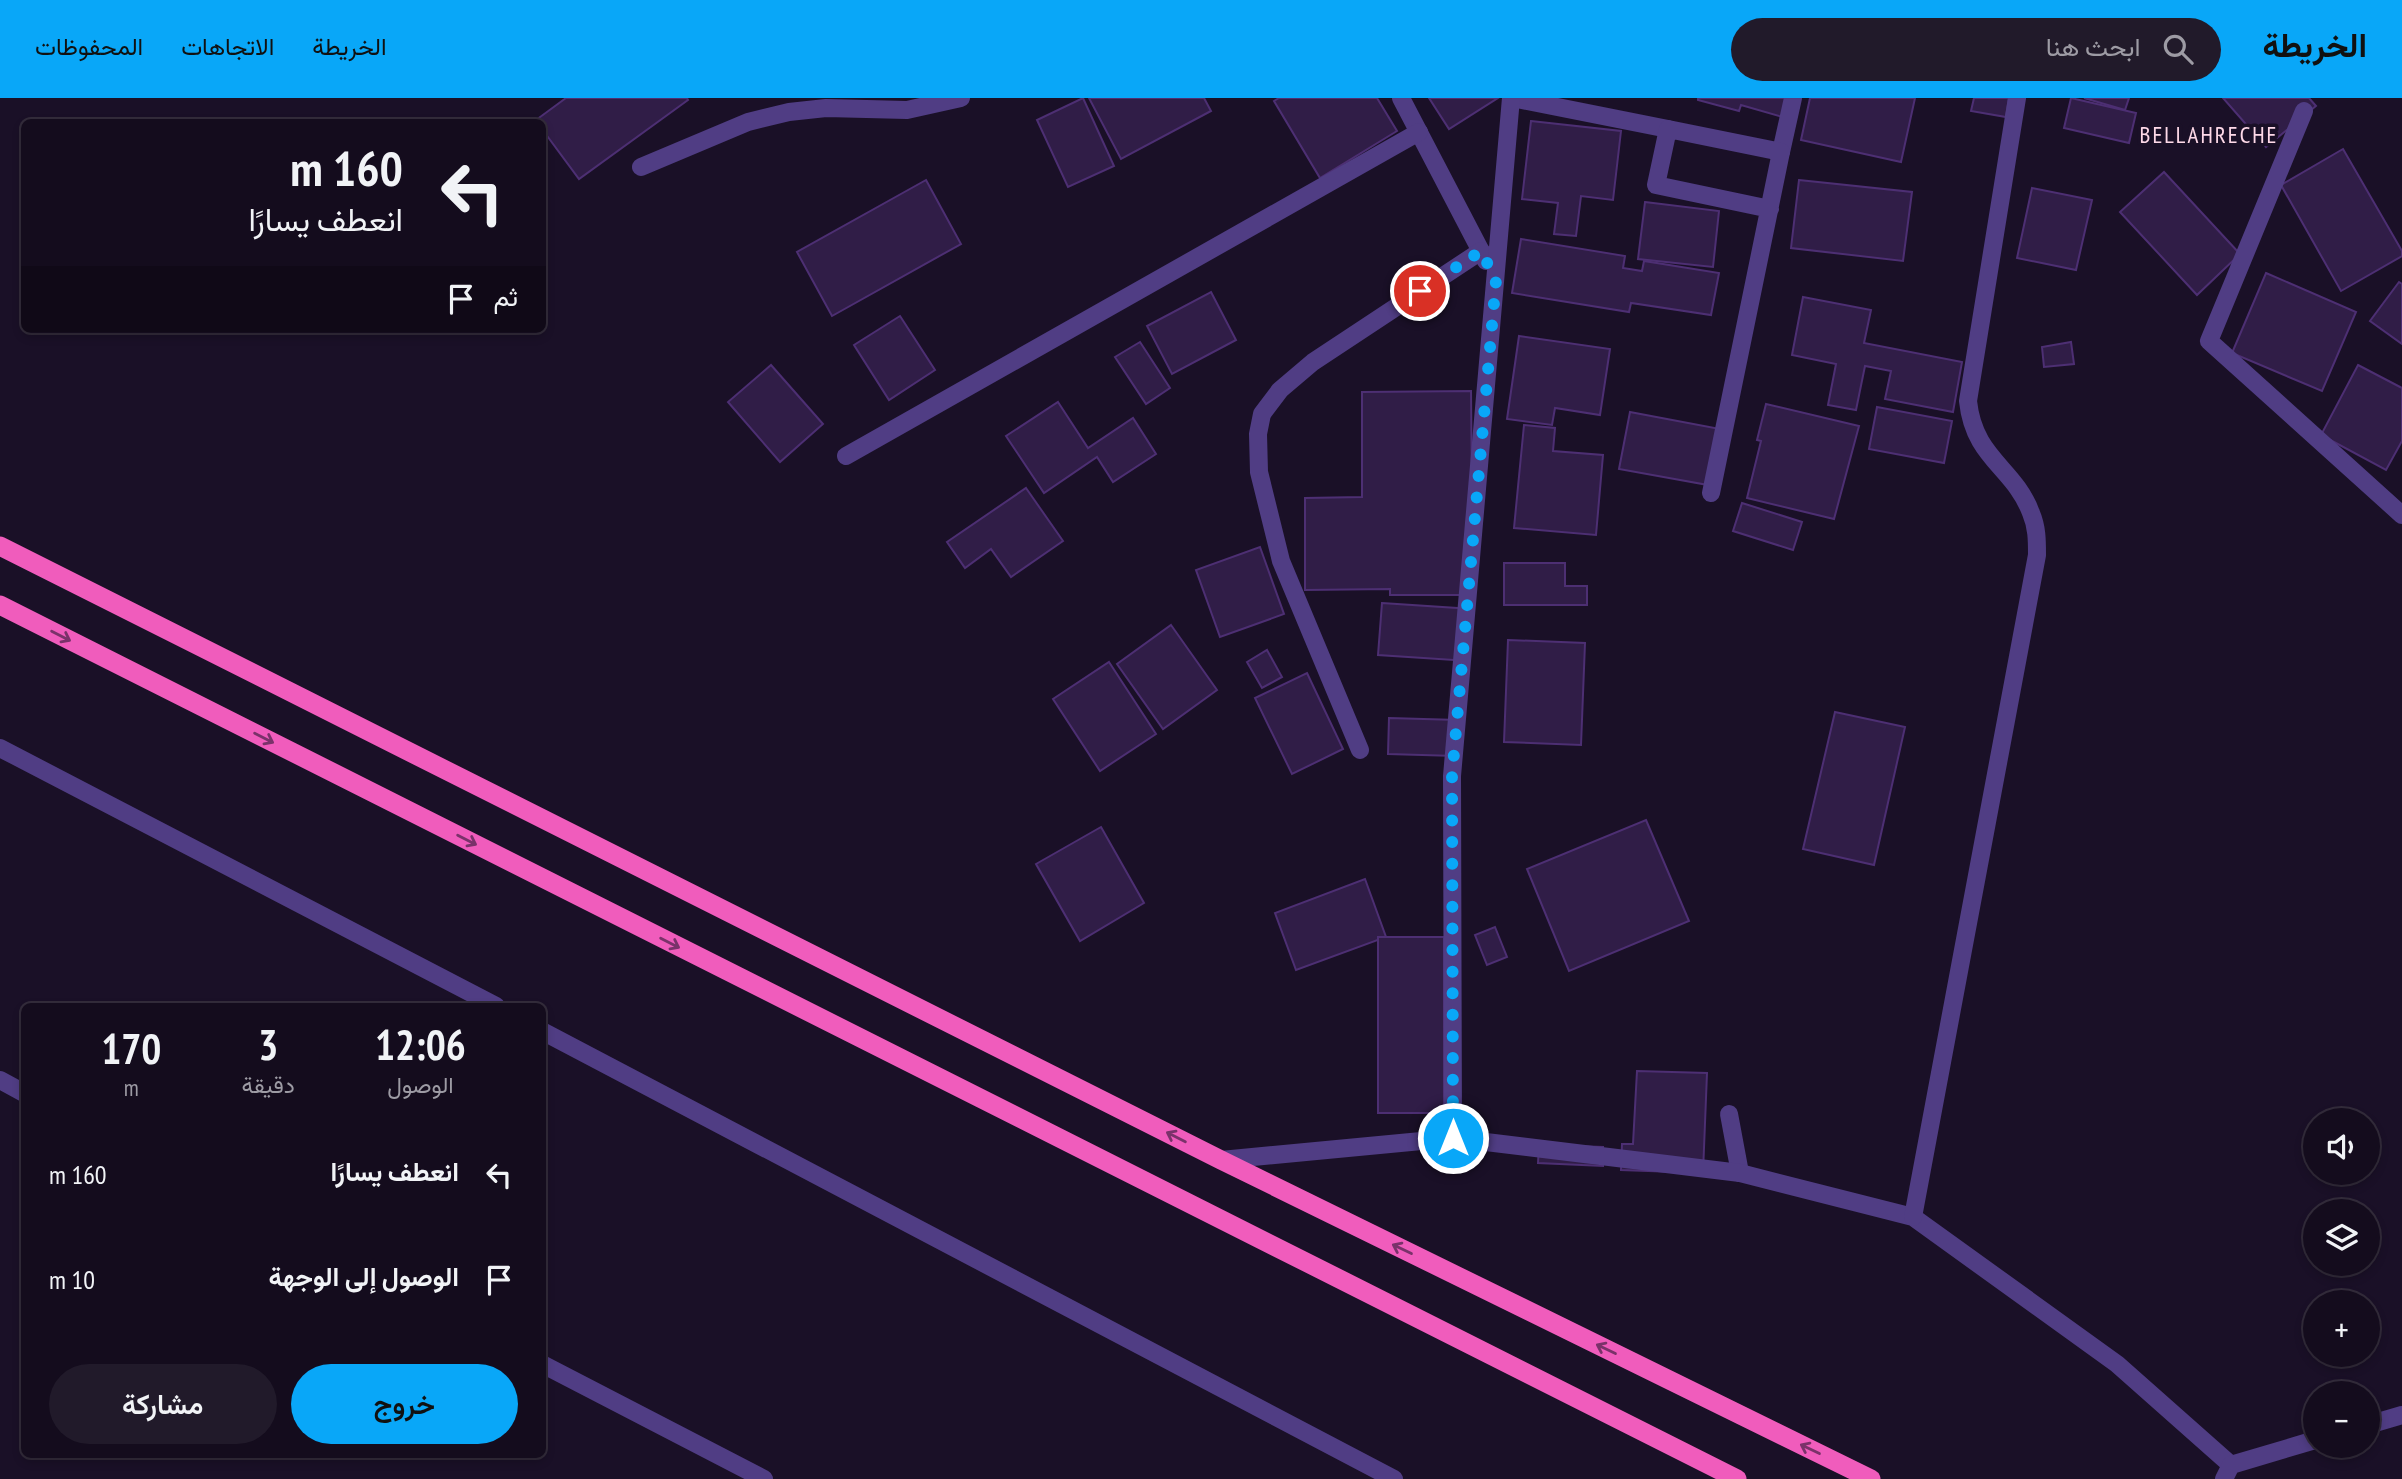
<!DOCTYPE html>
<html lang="ar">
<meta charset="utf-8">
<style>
:root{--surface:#140c1d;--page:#211a2a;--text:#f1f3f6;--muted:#9d9ba4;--line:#332c3b;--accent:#09a7f8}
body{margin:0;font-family:"PT Sans Narrow",Vazirmatn,sans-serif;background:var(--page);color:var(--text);direction:rtl;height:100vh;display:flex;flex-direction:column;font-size:26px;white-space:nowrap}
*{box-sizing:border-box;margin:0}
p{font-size:23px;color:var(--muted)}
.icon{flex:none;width:38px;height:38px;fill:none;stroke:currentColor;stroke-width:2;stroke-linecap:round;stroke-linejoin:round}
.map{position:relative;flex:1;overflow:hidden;direction:ltr}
.side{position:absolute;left:21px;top:905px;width:525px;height:455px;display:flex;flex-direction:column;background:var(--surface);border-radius:10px;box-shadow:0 4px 10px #0003,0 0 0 2px var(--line);direction:rtl}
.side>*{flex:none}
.hud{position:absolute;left:21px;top:21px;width:525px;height:214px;border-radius:10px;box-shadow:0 4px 10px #0003,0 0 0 2px var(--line);direction:rtl;background:#140c1d;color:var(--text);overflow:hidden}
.buttons{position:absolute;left:2303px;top:1010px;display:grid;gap:14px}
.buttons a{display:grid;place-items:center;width:77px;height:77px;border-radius:50%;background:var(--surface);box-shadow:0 4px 10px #0003,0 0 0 2px var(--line);font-size:35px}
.pin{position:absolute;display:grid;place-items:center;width:60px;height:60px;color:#fff;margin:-30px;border:4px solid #fff;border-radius:50%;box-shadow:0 2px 7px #0007}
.me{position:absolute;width:77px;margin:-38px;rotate:0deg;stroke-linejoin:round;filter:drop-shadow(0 0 5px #0008)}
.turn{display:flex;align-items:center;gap:24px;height:147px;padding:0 28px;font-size:32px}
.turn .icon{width:91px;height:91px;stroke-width:2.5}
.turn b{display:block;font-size:49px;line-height:60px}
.then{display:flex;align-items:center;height:66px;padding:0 28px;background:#0003;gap:14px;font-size:26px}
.eta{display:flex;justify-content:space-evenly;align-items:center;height:119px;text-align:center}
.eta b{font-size:42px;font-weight:600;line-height:49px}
.button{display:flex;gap:14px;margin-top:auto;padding:14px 28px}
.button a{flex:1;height:80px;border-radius:42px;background:var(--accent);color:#111;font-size:28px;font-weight:600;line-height:80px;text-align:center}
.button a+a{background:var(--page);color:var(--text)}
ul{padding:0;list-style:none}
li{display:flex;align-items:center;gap:21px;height:105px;padding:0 28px}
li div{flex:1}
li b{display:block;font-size:26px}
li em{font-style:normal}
header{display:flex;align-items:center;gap:42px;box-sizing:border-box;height:98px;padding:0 35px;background:var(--accent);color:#111}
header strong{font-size:33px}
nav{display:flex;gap:38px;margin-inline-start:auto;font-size:24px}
.search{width:490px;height:63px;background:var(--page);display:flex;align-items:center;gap:18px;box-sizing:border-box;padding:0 24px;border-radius:38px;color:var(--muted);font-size:26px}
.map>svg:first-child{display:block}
.building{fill:#301d47;stroke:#4d2f73;stroke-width:2}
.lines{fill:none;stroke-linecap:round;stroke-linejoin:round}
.service{stroke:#503d84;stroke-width:18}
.minor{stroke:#503d84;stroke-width:18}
.trunk{stroke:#f05cbc;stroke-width:19}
.oneway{stroke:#7a326a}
.route{stroke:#09a7f8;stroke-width:12;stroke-dasharray:0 21.6}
.labels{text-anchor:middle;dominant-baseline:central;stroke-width:7;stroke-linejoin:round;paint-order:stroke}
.quarter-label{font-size:23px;letter-spacing:2px;fill:#fed9e8;stroke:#1a1027}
</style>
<header>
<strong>الخريطة</strong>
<div class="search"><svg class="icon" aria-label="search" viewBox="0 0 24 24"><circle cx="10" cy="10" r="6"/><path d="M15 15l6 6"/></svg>ابحث هنا</div>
<nav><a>الخريطة</a><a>الاتجاهات</a><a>المحفوظات</a></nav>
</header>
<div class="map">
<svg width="2402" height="1381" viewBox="0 0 2402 1381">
<rect width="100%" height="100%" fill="#1a1027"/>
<g class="building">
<polygon points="566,0 687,0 688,2 579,81 542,31 542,24 538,24 536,22"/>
<polygon points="1083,0 1114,68 1068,89 1037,22"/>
<polygon points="1089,0 1204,0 1211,13 1121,61"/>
<polygon points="1279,0 1377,0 1397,33 1320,80 1274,3"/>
<polygon points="1429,0 1498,0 1449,31"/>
<polygon points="1698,0 1791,0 1786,20 1741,7 1739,13 1698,2"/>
<polygon points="1810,0 1915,0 1901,64 1801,42"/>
<polygon points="1974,0 2009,0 2006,19 1971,13"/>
<polygon points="2071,0 2136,15 2129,45 2064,30"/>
<polygon points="2084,0 2129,0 2125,12"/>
<polygon points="2223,0 2309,0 2316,8 2266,49"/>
<polygon points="1531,23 1621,33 1613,102 1581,98 1576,138 1554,136 1558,105 1522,101"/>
<polygon points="2343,51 2402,153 2402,158 2341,193 2281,87"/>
<polygon points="2164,74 2240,156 2197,197 2120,114"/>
<polygon points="926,82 961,146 832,218 797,154"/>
<polygon points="1799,82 1912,94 1903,163 1791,150"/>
<polygon points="2032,90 2092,102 2076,172 2017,160"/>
<polygon points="1645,104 1719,113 1713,169 1638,161"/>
<polygon points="1521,141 1625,158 1623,170 1642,173 1644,163 1719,175 1711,217 1631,205 1629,214 1512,195"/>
<polygon points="2266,175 2356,214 2322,293 2232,255"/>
<polygon points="2399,184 2402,186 2402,246 2370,223"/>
<polygon points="1211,194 1236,242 1172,276 1147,228"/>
<polygon points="1803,199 1871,212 1864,245 1962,264 1953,314 1885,301 1891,273 1865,268 1856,312 1828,307 1836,266 1792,257"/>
<polygon points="900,218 935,272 889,302 854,247"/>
<polygon points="1519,238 1610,251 1600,317 1555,310 1552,327 1507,321"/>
<polygon points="1140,244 1170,290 1146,306 1115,259"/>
<polygon points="2071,244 2074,266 2044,269 2042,249"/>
<polygon points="771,267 823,326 780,364 728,304"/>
<polygon points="2358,267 2402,290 2402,343 2386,372 2321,337"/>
<polygon points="1471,293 1473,497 1390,497 1390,491 1305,492 1305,400 1362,399 1362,294"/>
<polygon points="1058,304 1088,350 1133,320 1156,356 1113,384 1097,359 1044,395 1006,338"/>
<polygon points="1766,306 1859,328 1834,421 1747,400 1761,343 1757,342"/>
<polygon points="1877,309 1952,323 1944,365 1869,351"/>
<polygon points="1630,314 1720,331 1708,387 1619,371"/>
<polygon points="1524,327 1555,330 1553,353 1603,357 1596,437 1514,430"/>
<polygon points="1026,390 1063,443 1011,479 991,451 965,470 947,444"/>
<polygon points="1742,405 1802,424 1793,452 1733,433"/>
<polygon points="1260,449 1284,516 1220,539 1196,472"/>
<polygon points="1504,465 1565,465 1565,488 1587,488 1587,507 1504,507"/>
<polygon points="1382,505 1472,511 1469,563 1378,557"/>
<polygon points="1171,527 1217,592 1163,631 1117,566"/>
<polygon points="1508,542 1585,545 1581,647 1504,644"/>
<polygon points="1267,552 1282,579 1262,590 1247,564"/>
<polygon points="1109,564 1156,636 1100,673 1053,601"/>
<polygon points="1307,575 1343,651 1292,676 1255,600"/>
<polygon points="1835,614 1905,629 1874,767 1803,751"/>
<polygon points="1389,620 1458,622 1456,658 1388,656"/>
<polygon points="1646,722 1689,823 1569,873 1527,771"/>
<polygon points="1101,729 1144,805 1080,843 1036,766"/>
<polygon points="1365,781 1386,839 1296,872 1275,815"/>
<polygon points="1495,829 1507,859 1487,867 1475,837"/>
<rect x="1378" y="839" width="66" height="176"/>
<polygon points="1637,973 1707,975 1703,1075 1621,1072 1622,1046 1633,1046"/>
<polygon points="1539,1047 1603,1049 1603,1068 1538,1065"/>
</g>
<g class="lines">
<g class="service">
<polyline points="0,650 496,908"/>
<polyline points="542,933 1394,1381"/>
<polyline points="0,982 24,995"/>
<polyline points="542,1266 764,1381"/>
</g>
<g class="minor">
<polyline points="1401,0 1486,163"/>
<polyline points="1512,0 1668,31"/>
<polyline points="2304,13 2209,243 2402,417"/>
<polyline points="1781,54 1793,0"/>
<polyline points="641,69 748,24 789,14 826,10 907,12 961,0"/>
<polyline points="846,358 1419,34"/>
<polyline points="1711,395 1781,54 1668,31 1656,87 1770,111"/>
<polyline points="1360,652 1281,463 1259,374 1258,336 1262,316 1280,292 1313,264 1481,153"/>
<polyline points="1729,1016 1740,1075"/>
<polyline points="1453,1040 1452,678 1511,0"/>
<polyline points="1221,1062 1453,1040 1740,1075 1913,1119 2117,1266 2231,1367"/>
<path d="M1913,1119L2037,457C2037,442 2037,429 2031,415C2014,369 1974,361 1968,303L2017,0"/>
<polyline points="2368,1327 2402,1317"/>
<polyline points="2224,1381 2231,1367 2315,1342"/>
</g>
<g class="trunk">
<polyline points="0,448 1221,1062 1871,1381"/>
<polyline points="0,507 1737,1381"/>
</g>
</g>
<defs><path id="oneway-shaft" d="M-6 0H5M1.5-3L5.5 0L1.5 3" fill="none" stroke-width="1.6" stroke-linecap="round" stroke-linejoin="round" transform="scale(1.75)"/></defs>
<g class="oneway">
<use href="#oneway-shaft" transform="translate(61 538) rotate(27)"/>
<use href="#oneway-shaft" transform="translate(264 640) rotate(27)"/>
<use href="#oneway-shaft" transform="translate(467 742) rotate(27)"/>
<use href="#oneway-shaft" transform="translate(670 845) rotate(27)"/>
<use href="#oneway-shaft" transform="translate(1176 1039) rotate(-153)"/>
<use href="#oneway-shaft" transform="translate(1402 1151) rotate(-154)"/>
<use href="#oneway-shaft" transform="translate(1606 1251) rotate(-154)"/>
<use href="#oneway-shaft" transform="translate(1810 1351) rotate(-154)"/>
</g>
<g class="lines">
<polyline class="route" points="1420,193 1481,153 1496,182 1452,678 1453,1040"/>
</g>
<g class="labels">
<g class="quarter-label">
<text x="2209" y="36">BELLAHRECHE</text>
</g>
</g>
</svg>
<div class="buttons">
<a><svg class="icon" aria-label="sound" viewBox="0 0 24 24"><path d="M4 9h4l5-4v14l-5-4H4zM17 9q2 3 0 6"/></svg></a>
<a><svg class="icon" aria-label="layers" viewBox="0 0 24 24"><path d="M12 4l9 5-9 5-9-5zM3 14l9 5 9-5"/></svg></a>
<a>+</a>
<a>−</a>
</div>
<div class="pin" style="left:1420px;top:193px;background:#d93025"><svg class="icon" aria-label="arrive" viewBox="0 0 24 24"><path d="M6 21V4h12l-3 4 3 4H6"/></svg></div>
<svg class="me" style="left:1453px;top:1040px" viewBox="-20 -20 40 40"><circle r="17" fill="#09a7f8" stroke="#fff" stroke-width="3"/><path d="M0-11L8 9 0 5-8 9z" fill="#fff"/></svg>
<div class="hud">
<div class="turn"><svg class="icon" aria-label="left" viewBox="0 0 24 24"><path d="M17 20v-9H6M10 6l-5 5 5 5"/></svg><div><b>160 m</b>انعطف يسارًا</div></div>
<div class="then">ثم<svg class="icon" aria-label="arrive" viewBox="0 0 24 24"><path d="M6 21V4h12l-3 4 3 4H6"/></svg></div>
</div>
<section class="side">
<div class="eta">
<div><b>12:06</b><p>الوصول</p></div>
<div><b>3</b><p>دقيقة</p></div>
<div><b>170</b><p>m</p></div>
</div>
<ul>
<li><svg class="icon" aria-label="left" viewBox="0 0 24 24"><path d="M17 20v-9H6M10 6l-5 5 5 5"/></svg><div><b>انعطف يسارًا</b></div><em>160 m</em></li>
<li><svg class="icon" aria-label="arrive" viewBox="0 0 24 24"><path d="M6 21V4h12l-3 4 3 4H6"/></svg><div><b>الوصول إلى الوجهة</b></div><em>10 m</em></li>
</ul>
<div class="button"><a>خروج</a><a>مشاركة</a></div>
</section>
</div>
